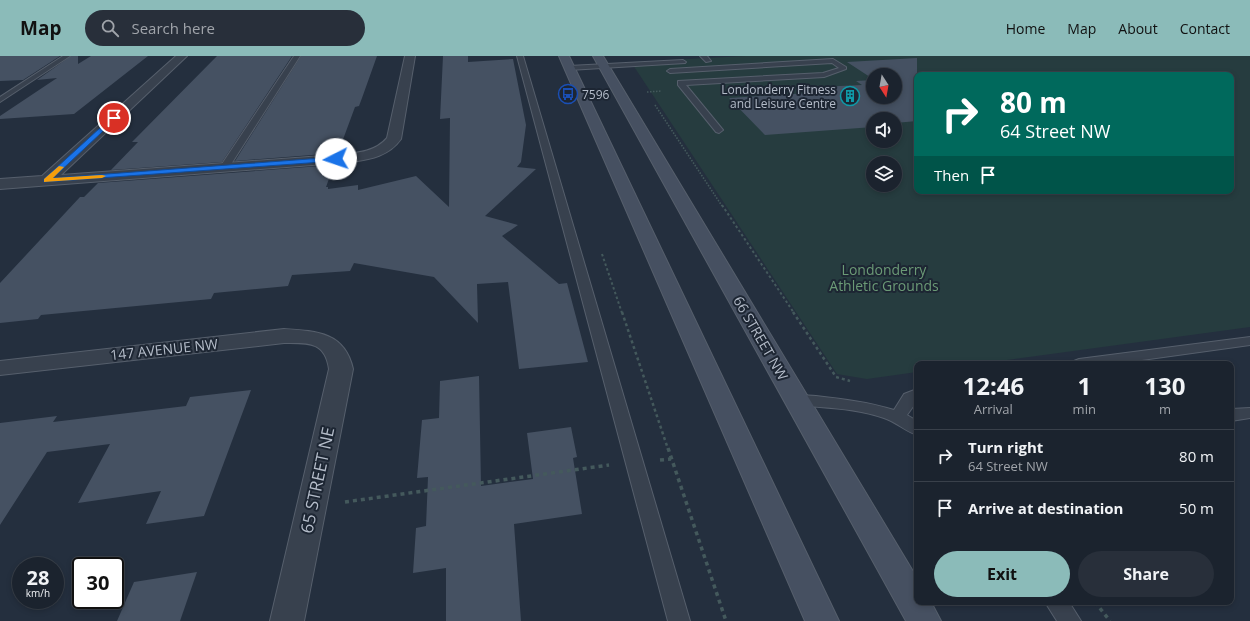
<!DOCTYPE html>
<style>
:root{--surface:#1b232e;--page:#282f3a;--text:#f1f3f6;--muted:#a0a4aa;--line:#39404a;--accent:#8bbbb9}
body{margin:0;font-family:"Open Sans",sans-serif;background:var(--page);color:var(--text);height:100vh;display:flex;flex-direction:column;font-size:15px;white-space:nowrap}
*{box-sizing:border-box;margin:0}
p{font-size:13px;color:var(--muted)}
.icon{flex:none;width:22px;height:22px;fill:none;stroke:currentColor;stroke-width:2;stroke-linecap:round;stroke-linejoin:round}
.map{position:relative;flex:1;overflow:hidden}
.side{position:absolute;left:914px;top:305px;width:320px;height:244px;display:flex;flex-direction:column;background:var(--surface);border-radius:8px;box-shadow:0 2px 6px #0003,0 0 0 1px var(--line)}
.side>*{flex:none}
.guide{position:absolute;left:914px;top:16px;width:320px;height:122px;border-radius:8px;box-shadow:0 2px 6px #0003,0 0 0 1px var(--line);background:#00695c;color:#fff;overflow:hidden}
.needle{width:26px;rotate:169deg}
.fabs{position:absolute;left:866px;top:12px;display:grid;gap:8px}
.fabs a{display:grid;place-items:center;width:36px;height:36px;border-radius:50%;background:var(--surface);box-shadow:0 2px 6px #0003,0 0 0 1px var(--line);font-size:20px}
.speed{position:absolute;left:12px;top:501px;display:flex;gap:8px;font-size:20px;font-weight:700;text-align:center}
.speed>*{display:grid;place-content:center;width:52px;height:52px;border-radius:50%;background:var(--surface);box-shadow:0 2px 6px #0003,0 0 0 1px var(--line);line-height:1}
.speed small{font-size:10px;font-weight:400}
.speed .limit{border:2px solid #111;border-radius:6px;background:#fff;color:#111}
.pin{position:absolute;display:grid;place-items:center;width:34px;height:34px;color:#fff;margin:-17px;border:2px solid #fff;border-radius:50%;box-shadow:0 1px 4px #0007}
.me{position:absolute;width:44px;margin:-22px;rotate:266deg;stroke-linejoin:round;filter:drop-shadow(0 0 3px #0008)}
.turn{display:flex;align-items:center;gap:14px;height:84px;padding:0 20px;font-size:18px}
.turn .icon{width:52px;height:52px;stroke-width:2.5}
.turn b{display:block;font-size:28px;line-height:34px}
.then{display:flex;align-items:center;height:38px;padding:0 20px;background:#0003;gap:8px;font-size:15px}
.eta{display:flex;justify-content:space-evenly;align-items:center;height:68px;text-align:center}
.eta b{font-size:24px;font-weight:700;line-height:28px}
.primary-button{display:flex;gap:8px;margin-top:auto;padding:8px 20px}
.primary-button a{flex:1;height:46px;border-radius:24px;background:var(--accent);color:#111;font-size:16px;font-weight:700;line-height:46px;text-align:center}
.primary-button a+a{background:var(--page);color:var(--text)}
ul{padding:0;list-style:none}
li{display:flex;align-items:center;gap:12px;height:52px;padding:0 20px;border-top:1px solid var(--line)}
li div{flex:1}
li b{display:block;font-size:15px}
li em{font-style:normal}
header{display:flex;align-items:center;gap:24px;box-sizing:border-box;height:56px;padding:0 20px;background:var(--accent);color:#111}
header strong{font-size:19px}
nav{display:flex;gap:22px;margin-inline-start:auto;font-size:14px}
.search{width:280px;height:36px;background:var(--page);display:flex;align-items:center;gap:10px;box-sizing:border-box;padding:0 14px;border-radius:22px;color:var(--muted);font-size:15px}
.map>svg:first-child{display:block}
.green{fill:#263c3f;fill-rule:evenodd}
.building{fill:#455162}
.lines{fill:none;stroke-linecap:round;stroke-linejoin:round}
.lane-casing{stroke:#565f6c;stroke-width:2}
.street-casing{stroke:#565f6c;stroke-width:2}
.secondary-casing{stroke:#565f6c;stroke-width:2}
.path-far3{stroke:#44595c;stroke-width:1.5;stroke-dasharray:1.5 1.5;stroke-linecap:butt}
.path-far2{stroke:#44595c;stroke-width:2;stroke-dasharray:2.5 2.5;stroke-linecap:butt}
.path-far1{stroke:#44595c;stroke-width:2.5;stroke-dasharray:3 3;stroke-linecap:butt}
.path{stroke:#44595c;stroke-width:3.5;stroke-dasharray:4 4;stroke-linecap:butt}
.lane{fill:#38414e;fill-rule:evenodd}
.street{fill:#38414e;fill-rule:evenodd}
.secondary{fill:#465061;fill-rule:evenodd}
.route{fill:#1a73e8;stroke:#114b97}
.slow{fill:#f59e0b}
.labels{text-anchor:middle;dominant-baseline:central;stroke-width:4;stroke-linejoin:round;paint-order:stroke}
.far-poi-label{font-size:12px;fill:#b4bcc9;stroke:#1d2633;text-anchor:end}
.park-label{font-size:14px;fill:#6b9a76;stroke:#1d2633}
.street-label{font-size:14px;fill:#b4bcc9;stroke:#1d2633}
.near-street-label{font-size:17px;fill:#b4bcc9;stroke:#1d2633}
</style>
<header>
<strong>Map</strong>
<div class="search"><svg class="icon" aria-label="search" viewBox="0 0 24 24"><circle cx="10" cy="10" r="6"/><path d="M15 15l6 6"/></svg>Search here</div>
<nav><a>Home</a><a>Map</a><a>About</a><a>Contact</a></nav>
</header>
<div class="map">
<svg width="1250" height="565" viewBox="0 0 1250 565">
<rect width="100%" height="100%" fill="#242f3e"/>
<path class="green" d="M745,0H1250V271L977,308H917V316L867,323L837,318L631,6ZM873,19H895V41H873ZM917,19H1231V135H917ZM873,63H895V85H873ZM873,107H895V129H873Z"/>
<g class="building">
<polygon points="0,0 60,0 23,24 0,25"/>
<polygon points="71,0 78,0 78,8 91,0 148,0 74,58 0,63 0,60 57,22 37,24"/>
<polygon points="217,0 292,0 222,106 111,114 138,86 132,86"/>
<polygon points="301,0 377,0 362,42 359,50 355,51 338,97 235,105"/>
<polygon points="443,0 468,0 468,6 513,3 526,69 521,106 517,111 536,113 485,160 518,169 502,180 559,228 567,227 588,306 519,313 508,226 477,228 478,267 434,221 354,207 350,215 292,219 288,230 214,237 211,243 41,259 38,263 0,267 0,227 80,141 84,141 98,127 334,109 326,131 328,131 328,133 358,129 358,134 416,120 449,151 450,62 440,63"/>
<polygon points="917,2 917,65 895,67 895,63 873,63 873,68 870,69 873,71 765,79 729,42 824,36 818,31 862,29 856,25 873,24 873,41 895,41 895,19 873,19 873,23 847,6"/>
<polygon points="479,320 481,430 533,423 527,377 571,371 577,401 573,402 582,458 514,468 521,565 446,565 446,512 413,517 416,472 426,470 428,421 417,422 422,364 439,362 440,325"/>
<polygon points="251,334 204,460 146,468 161,435 78,447 110,388 47,396 0,469 0,367 57,360 53,366 186,350 190,341"/>
<polygon points="197,516 180,565 117,565 134,526"/>
</g>
<g class="lines">
<g class="lane-casing">
<g id="lane">
<polygon points="63,0 70,0 0,46 0,41"/>
<polygon points="294,0 300,0 228,113 222,113 220,111"/>
<polygon points="517,0 523,0 690,565 668,565"/>
<polygon points="700,0 707,0 711,5 706,6"/>
<polygon points="833,3 846,11 846,13 824,21 686,29 723,74 719,77 716,76 678,29 678,25 823,17 839,12 832,7 670,17 667,15 670,13"/>
<polygon points="683,4 686,6 685,7 569,14 566,12 569,10"/>
<polygon points="1250,281 1250,289 1113,308 1072,308 1074,305 1079,303"/>
<path d="M917,333V345L907,359L917,365V379C905,375 896,366 884,362C856,352 826,352 797,349L791,348L789,344L791,340C800,338 808,340 816,340C843,343 868,346 894,354L904,338Z"/>
<polygon points="1250,352 1250,362 1231,365 1231,353"/>
<polygon points="1045,546 1069,546 1081,565 1057,565"/>
</g>
</g>
<g class="street-casing">
<g id="street">
<path d="M176,0H187L61,119L336,99C355,97 374,97 387,82L405,0H415L401,83C389,100 371,103 352,106L0,133V123L42,120Z"/>
<path d="M284,273C316,275 345,276 353,313L304,565H270L329,313C325,285 308,287 284,287L0,319V305Z"/>
</g>
</g>
<g class="secondary-casing">
<g id="secondary">
<polygon points="559,0 569,0 839,565 805,565"/>
<polygon points="593,0 603,0 917,522 917,546 931,546 941,565 906,565"/>
</g>
</g>
<g class="path-far3">
<polyline points="647,36 662,35"/>
<polyline points="655,49 722,150"/>
</g>
<g class="path-far2">
<polyline points="722,149 794,257"/>
<polyline points="602,198 622,257"/>
</g>
<g class="path-far1">
<polyline points="622,256 668,393"/>
<polyline points="793,256 836,321 850,325"/>
</g>
<g class="path">
<polyline points="668,392 726,565"/>
<polyline points="660,404 671,403"/>
<polyline points="345,446 609,409"/>
<polyline points="1095,546 1110,565"/>
</g>
<use href="#lane" class="lane"/>
<use href="#street" class="street"/>
<use href="#secondary" class="secondary"/>
</g>
<polygon class="route" points="112,61 117,62 53,122 336,101 339,103 336,105 44,126 44,123"/>
<polygon class="slow" points="59,110 64,111 53,122 102,119 106,120 102,122 44,126 44,123"/>
<defs>
<g id="bus-ring" transform="scale(1)"><circle r="9.5" fill="#1d2633" stroke="#1a4fb4" stroke-width="1.5"/><path d="M-5-6H5V4H4V6H2V4H-2V6H-4V4H-5ZM-3.5-4V0h7V-4ZM-3.5 1.2v1.5H-2V1.2ZM2 1.2v1.5H3.5V1.2Z" fill="#1a4fb4"/></g>
<g id="building-ring" transform="scale(1)"><circle r="9.5" fill="#1d2633" stroke="#0f9aa8" stroke-width="1.5"/><path d="M-4-6H4V6H1V3H-1V6H-4ZM-2.5-4.3h1.7v1.8h-1.7ZM.8-4.3h1.7v1.8H.8ZM-2.5-1h1.7V.8h-1.7ZM.8-1h1.7V.8H.8Z" fill="#0f9aa8"/></g>
</defs>
<g fill-rule="evenodd">
<use href="#bus-ring" x="568" y="38"/>
<use href="#building-ring" x="850" y="40"/>
</g>
<g class="labels">
<g class="far-poi-label">
<text x="836" y="33">Londonderry Fitness<tspan x="836" dy="14">and Leisure Centre</tspan></text>
<text x="582" y="38" text-anchor="start">7596</text>
</g>
<g class="park-label">
<text x="884" y="213">Londonderry<tspan x="884" dy="16">Athletic Grounds</tspan></text>
</g>
<g class="street-label">
<text transform="translate(761 282) rotate(60)">66 STREET NW</text>
<text transform="translate(164 293) rotate(-6)">147 AVENUE NW</text>
</g>
<g class="near-street-label">
<text transform="translate(317 424) rotate(-78)">65 STREET NE</text>
</g>
</g>
</svg>
<div class="fabs">
<a><svg class="needle" viewBox="-14 -14 28 28"><path d="M0-13l5 13h-10z" fill="#e53935"/><path d="M0 13l5-13h-10z" fill="#a0a4aa"/></svg></a>
<a><svg class="icon" aria-label="sound" viewBox="0 0 24 24"><path d="M4 9h4l5-4v14l-5-4H4zM17 9q2 3 0 6"/></svg></a>
<a><svg class="icon" aria-label="layers" viewBox="0 0 24 24"><path d="M12 4l9 5-9 5-9-5zM3 14l9 5 9-5"/></svg></a>
</div>
<div class="speed"><div>28<small>km/h</small></div><div class="limit">30</div></div>
<div class="pin" style="left:114px;top:62px;background:#d93025"><svg class="icon" aria-label="arrive" viewBox="0 0 24 24"><path d="M6 21V4h12l-3 4 3 4H6"/></svg></div>
<svg class="me" style="left:336px;top:103px" viewBox="-20 -20 40 40"><circle r="19" fill="#fff"/><path d="M0-13L10 11 0 6-10 11z" fill="#1a73e8"/></svg>
<div class="guide">
<div class="turn"><svg class="icon" aria-label="right" viewBox="0 0 24 24"><path d="M7 20v-9h11M14 6l5 5-5 5"/></svg><div><b>80 m</b>64 Street NW</div></div>
<div class="then">Then<svg class="icon" aria-label="arrive" viewBox="0 0 24 24"><path d="M6 21V4h12l-3 4 3 4H6"/></svg></div>
</div>
<section class="side">
<div class="eta">
<div><b>12:46</b><p>Arrival</p></div>
<div><b>1</b><p>min</p></div>
<div><b>130</b><p>m</p></div>
</div>
<ul>
<li><svg class="icon" aria-label="right" viewBox="0 0 24 24"><path d="M7 20v-9h11M14 6l5 5-5 5"/></svg><div><b>Turn right</b><p>64 Street NW</p></div><em>80 m</em></li>
<li><svg class="icon" aria-label="arrive" viewBox="0 0 24 24"><path d="M6 21V4h12l-3 4 3 4H6"/></svg><div><b>Arrive at destination</b></div><em>50 m</em></li>
</ul>
<div class="primary-button"><a>Exit</a><a>Share</a></div>
</section>
</div>
